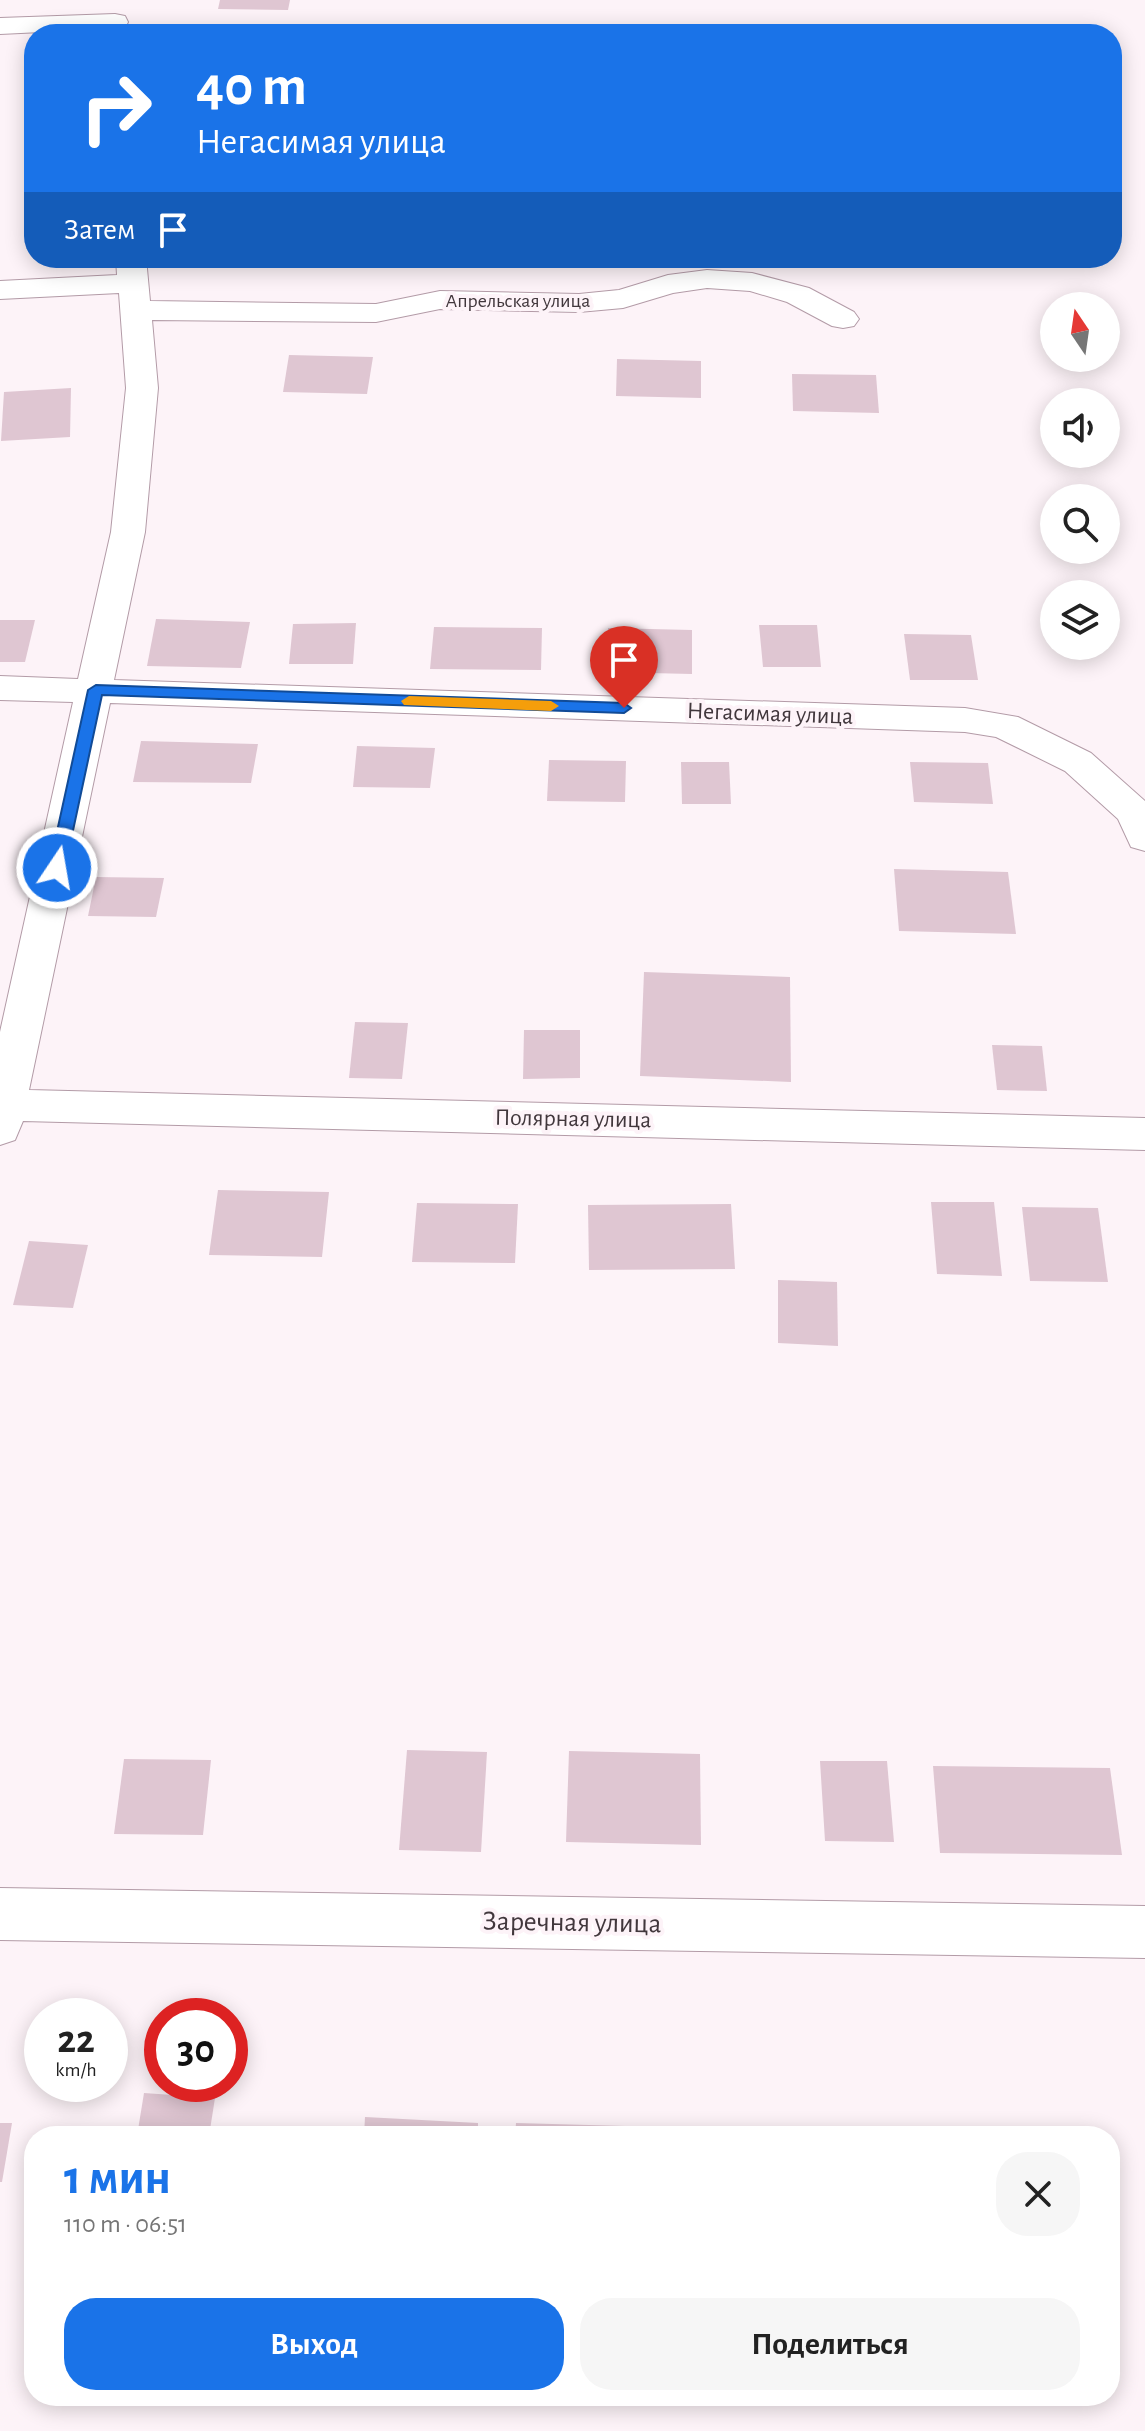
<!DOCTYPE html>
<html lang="ru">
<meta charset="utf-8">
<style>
:root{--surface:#fff;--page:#f6f6f6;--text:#222;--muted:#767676;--accent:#1a73e8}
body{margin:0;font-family:"Alegreya Sans",sans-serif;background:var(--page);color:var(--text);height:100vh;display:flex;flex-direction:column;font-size:30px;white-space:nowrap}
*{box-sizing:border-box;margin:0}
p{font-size:26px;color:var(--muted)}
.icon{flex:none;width:44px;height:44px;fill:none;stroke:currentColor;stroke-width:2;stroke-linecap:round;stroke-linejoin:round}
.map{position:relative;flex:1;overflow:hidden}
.side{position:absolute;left:24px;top:2126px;width:1096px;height:280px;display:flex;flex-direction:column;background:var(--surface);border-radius:32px;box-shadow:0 4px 20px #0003}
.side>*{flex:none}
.top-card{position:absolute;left:24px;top:24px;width:1098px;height:244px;border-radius:32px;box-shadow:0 4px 20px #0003;background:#1a73e8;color:#fff;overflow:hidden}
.needle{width:52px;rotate:347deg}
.tools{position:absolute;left:1040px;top:292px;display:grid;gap:16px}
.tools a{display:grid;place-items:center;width:80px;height:80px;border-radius:50%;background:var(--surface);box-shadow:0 4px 20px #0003;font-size:40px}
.speed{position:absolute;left:24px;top:1998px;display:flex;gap:16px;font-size:40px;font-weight:700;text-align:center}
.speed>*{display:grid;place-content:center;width:104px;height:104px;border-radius:50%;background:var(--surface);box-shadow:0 4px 20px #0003;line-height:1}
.speed small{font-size:20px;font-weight:400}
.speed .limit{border:12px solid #d22;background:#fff;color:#111}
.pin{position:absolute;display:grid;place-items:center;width:68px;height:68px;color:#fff;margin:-82px -34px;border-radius:50% 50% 50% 0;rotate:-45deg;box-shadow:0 0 8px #0007}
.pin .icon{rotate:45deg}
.me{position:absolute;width:88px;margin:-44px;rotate:12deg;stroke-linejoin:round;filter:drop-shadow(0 0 6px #0008)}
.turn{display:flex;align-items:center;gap:28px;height:168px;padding:0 40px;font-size:36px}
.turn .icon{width:104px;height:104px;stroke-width:2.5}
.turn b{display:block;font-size:56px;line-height:68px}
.then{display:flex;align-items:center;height:76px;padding:0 40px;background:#0003;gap:16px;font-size:30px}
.round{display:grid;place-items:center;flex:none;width:84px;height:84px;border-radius:32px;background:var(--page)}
.head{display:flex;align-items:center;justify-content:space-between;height:136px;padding:0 40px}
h1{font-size:48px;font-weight:600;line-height:60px;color:var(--accent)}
.cta{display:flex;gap:16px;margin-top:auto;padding:16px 40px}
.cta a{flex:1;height:92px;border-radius:32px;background:var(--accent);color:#fff;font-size:32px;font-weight:600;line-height:92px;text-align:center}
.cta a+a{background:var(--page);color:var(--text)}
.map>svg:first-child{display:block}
.building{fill:#dfc6d2}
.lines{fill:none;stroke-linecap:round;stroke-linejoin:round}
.street-casing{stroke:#b39ba7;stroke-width:2}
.secondary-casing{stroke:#b39ba7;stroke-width:2}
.street{fill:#fff;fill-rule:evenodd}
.secondary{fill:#fff;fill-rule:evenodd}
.route{fill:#1a73e8;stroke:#114b97;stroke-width:2}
.slow{fill:#f59e0b}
.labels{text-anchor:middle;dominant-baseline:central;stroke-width:8;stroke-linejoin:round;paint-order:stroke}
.far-street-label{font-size:20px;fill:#41373c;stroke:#fdf3f8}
.street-label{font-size:24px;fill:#41373c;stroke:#fdf3f8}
.near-street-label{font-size:28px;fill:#41373c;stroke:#fdf3f8}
</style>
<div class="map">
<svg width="1145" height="2431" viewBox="0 0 1145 2431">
<rect width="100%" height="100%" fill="#fdf3f8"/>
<g class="building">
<polygon points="220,0 290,0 288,10 218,9"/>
<polygon points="289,355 373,357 367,394 283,392"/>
<polygon points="617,359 701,361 701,398 616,396"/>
<polygon points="792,374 876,375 879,413 793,411"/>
<polygon points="71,388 70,437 1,441 4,392"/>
<polygon points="156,619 250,622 241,668 147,666"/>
<polygon points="0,620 35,620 25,662 0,662"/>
<polygon points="356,623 353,664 289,664 293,624"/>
<polygon points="759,625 817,625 821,667 763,667"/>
<polygon points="434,627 542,628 541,670 430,669"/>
<polygon points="608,628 692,630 692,674 606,672"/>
<polygon points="904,634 971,635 978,680 910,680"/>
<polygon points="141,741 258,744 251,783 133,782"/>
<polygon points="357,746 435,748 430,788 353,787"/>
<polygon points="549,760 626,761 625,802 547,801"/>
<polygon points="681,762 729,762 731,804 682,804"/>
<polygon points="910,762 988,763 993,804 914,802"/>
<polygon points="894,869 1008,872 1016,934 899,931"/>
<polygon points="96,877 164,878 156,917 88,916"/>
<polygon points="644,972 790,977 791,1082 640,1076"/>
<polygon points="355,1022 408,1023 402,1079 349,1078"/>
<polygon points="524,1030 580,1030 580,1078 523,1079"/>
<polygon points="992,1045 1042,1046 1047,1091 997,1090"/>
<polygon points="218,1190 329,1192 322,1257 209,1255"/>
<polygon points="931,1202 994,1202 1002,1276 937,1274"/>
<polygon points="417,1203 518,1204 515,1263 412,1262"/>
<polygon points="731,1204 735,1269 589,1270 588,1205"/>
<polygon points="1022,1207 1098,1208 1108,1282 1030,1281"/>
<polygon points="29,1241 88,1245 73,1308 13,1305"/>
<polygon points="778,1280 837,1282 838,1346 778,1343"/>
<polygon points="407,1750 487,1752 481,1852 399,1850"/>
<polygon points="569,1751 700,1754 701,1845 566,1842"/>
<polygon points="124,1759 211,1760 203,1835 114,1834"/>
<polygon points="820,1761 887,1761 894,1842 825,1841"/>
<polygon points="933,1766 1110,1768 1122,1855 940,1853"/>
<polygon points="144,2093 215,2098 209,2136 137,2136"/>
<polygon points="365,2117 478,2123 478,2136 364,2136"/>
<polygon points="0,2123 12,2123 2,2182 0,2182"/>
<polygon points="516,2123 698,2128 698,2136 515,2136"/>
</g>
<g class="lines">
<g class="street-casing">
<g id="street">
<polygon points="115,14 125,16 128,22 125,28 0,34 0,18"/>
<polygon points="116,258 146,258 150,301 376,304 440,291 579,294 619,290 668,275 707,270 752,273 809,288 854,312 859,319 854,326 843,328 832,326 787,302 750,291 707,288 673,293 623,308 579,312 440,309 376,322 152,320 158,388 145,532 114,680 965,708 1018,717 1091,753 1145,801 1145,851 1131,847 1118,819 1065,771 996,737 965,732 110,703 29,1090 1145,1118 1145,1150 23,1121 15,1140 0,1145 0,1032 73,702 0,700 0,676 78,679 111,532 126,388 119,293 0,299 0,281 117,275"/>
</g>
</g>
<g class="secondary-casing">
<polygon id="secondary" points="0,1888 1145,1906 1145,1958 0,1940"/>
</g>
<use href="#street" class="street"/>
<use href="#secondary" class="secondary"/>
</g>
<polygon class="route" points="96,685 624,703 631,708 624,713 102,695 65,868 57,873 49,868 88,690"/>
<polygon class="slow" points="409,696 551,701 559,706 551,711 404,705 401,701"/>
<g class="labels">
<g class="far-street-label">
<text x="518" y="301">Апрельская улица</text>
</g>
<g class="street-label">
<text transform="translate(770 714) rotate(2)">Негасимая улица</text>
<text transform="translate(573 1119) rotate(1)">Полярная улица</text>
</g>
<g class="near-street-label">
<text transform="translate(572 1923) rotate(1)">Заречная улица</text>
</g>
</g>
</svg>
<div class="tools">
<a><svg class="needle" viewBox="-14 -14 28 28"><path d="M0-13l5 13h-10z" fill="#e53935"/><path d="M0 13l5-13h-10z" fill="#767676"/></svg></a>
<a><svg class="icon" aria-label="sound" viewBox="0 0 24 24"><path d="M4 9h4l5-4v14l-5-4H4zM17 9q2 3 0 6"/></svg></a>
<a><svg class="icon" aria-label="search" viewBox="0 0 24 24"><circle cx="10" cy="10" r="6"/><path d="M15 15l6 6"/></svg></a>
<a><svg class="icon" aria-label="layers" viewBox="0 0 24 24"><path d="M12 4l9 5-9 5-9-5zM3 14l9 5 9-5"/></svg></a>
</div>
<div class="speed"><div>22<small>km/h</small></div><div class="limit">30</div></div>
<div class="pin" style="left:624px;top:708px;background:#d93025"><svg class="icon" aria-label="arrive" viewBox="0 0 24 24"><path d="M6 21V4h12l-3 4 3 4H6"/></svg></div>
<svg class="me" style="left:57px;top:868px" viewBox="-20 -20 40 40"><circle r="17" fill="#1a73e8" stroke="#fff" stroke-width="3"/><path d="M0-11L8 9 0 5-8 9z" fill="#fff"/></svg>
<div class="top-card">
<div class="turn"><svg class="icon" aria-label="right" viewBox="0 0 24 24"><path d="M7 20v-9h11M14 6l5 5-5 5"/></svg><div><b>40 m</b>Негасимая улица</div></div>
<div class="then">Затем<svg class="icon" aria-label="arrive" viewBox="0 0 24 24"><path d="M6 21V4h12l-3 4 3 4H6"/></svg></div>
</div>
<section class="side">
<div class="head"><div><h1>1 мин</h1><p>110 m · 06:51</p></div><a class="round"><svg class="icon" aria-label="close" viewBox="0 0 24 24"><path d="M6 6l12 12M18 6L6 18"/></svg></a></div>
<div class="cta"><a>Выход</a><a>Поделиться</a></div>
</section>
</div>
